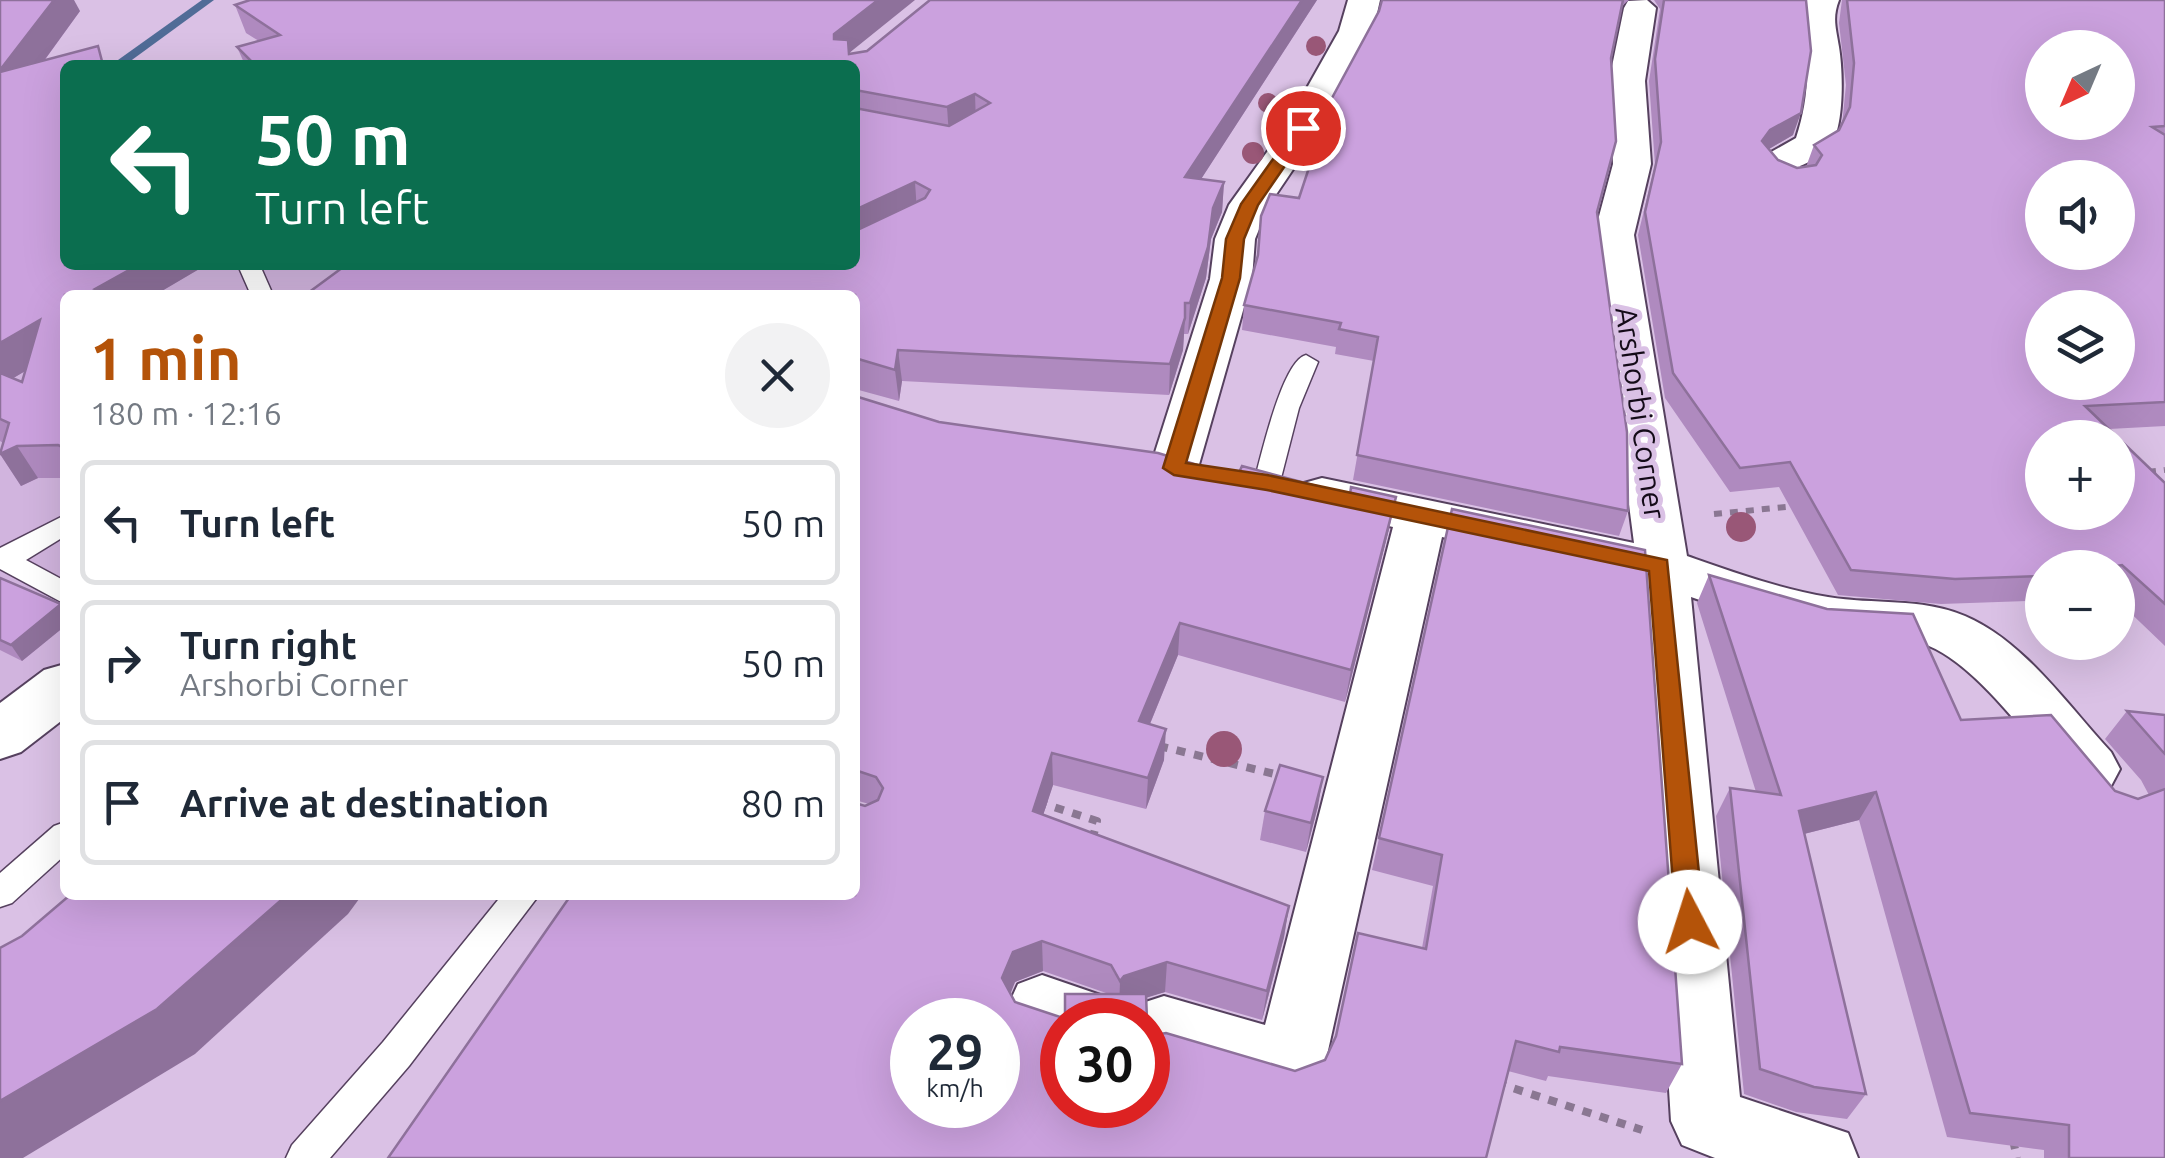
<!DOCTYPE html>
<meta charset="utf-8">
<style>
:root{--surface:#fff;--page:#f2f2f3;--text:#1f2937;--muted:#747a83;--line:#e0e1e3;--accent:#b45309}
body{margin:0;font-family:Ubuntu,sans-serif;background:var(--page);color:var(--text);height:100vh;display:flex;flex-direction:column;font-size:38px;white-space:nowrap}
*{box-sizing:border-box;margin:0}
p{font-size:32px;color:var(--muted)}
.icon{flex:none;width:55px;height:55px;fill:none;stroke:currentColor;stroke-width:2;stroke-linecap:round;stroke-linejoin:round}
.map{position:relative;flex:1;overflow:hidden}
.sheet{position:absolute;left:60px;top:290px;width:800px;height:610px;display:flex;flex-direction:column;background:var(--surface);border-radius:15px;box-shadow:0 10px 40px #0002}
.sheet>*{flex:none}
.hud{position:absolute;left:60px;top:60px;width:800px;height:210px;border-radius:15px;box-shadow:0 10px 40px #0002;background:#0b6e4f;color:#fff;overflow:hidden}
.needle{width:65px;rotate:224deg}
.controls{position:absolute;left:2025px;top:30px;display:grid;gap:20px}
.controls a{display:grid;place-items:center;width:110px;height:110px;border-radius:50%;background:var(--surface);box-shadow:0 10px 40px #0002;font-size:50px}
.speed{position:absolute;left:890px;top:998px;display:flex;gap:20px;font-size:50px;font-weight:700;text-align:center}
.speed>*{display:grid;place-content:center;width:130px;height:130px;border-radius:50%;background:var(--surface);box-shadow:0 10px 40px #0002;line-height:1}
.speed small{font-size:25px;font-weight:400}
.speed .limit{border:15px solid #d22;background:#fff;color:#111}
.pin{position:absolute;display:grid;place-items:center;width:85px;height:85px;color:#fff;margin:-42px;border:5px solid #fff;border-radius:50%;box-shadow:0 2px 10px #0007}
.me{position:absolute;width:110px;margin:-55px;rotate:355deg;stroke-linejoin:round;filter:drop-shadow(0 0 8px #0008)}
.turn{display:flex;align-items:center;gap:35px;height:210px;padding:0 30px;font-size:45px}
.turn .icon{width:130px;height:130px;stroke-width:2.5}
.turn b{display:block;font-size:70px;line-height:85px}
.round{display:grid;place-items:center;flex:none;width:105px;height:105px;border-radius:52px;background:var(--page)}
.overview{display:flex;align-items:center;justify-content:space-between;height:170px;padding:0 30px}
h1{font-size:60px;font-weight:600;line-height:75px;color:var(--accent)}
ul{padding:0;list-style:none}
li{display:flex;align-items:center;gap:30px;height:125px;margin:0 20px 15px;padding:0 10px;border:5px solid var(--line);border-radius:15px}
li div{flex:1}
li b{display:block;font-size:38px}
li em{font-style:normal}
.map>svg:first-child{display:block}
.built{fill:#d1b4de}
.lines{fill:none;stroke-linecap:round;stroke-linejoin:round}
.stream{fill:#506c97;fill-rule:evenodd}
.service-casing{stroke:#56415f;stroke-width:3}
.minor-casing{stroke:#56415f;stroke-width:4}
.secondary-casing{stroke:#56415f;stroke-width:4}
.path-far1{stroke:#8a7792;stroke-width:6;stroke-dasharray:8 8;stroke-linecap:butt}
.path{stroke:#8a7792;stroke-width:8;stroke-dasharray:9 9;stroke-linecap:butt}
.service{fill:#fff;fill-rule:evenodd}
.minor{fill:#fff;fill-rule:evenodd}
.secondary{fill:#fff;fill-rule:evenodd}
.tree{fill:#995777}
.wall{fill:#af8abf;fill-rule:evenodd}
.shaded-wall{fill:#8e719b}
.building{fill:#cba1de;stroke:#8e719b;stroke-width:2.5;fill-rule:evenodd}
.route{fill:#b45309;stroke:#753606;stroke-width:2.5}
.labels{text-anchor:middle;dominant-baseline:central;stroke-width:10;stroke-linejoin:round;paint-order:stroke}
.street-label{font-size:30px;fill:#140b18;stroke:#dac1e5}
</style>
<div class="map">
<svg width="2165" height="1158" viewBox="0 0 2165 1158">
<rect width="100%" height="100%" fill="#dac1e5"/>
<polygon class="built" points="0,209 65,265 612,265 573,295 65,295 65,682 0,731"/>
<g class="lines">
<polygon class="stream" points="202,0 214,0 125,65 111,65"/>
<g class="service-casing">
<g id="service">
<polygon points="243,265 265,265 262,270 273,295 251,295 240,270"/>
<path d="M1306,355L1318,362L1299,408L1280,482L1276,488H1258L1254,482C1261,457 1282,361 1306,355Z"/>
<polygon points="65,515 65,536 26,560 65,581 65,604 0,569 0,548"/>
<polygon points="65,822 65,855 12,903 0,907 0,873 54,826"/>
<polygon points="502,895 539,895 409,1066 330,1158 286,1158 292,1145 383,1042"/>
</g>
</g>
<g class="minor-casing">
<g id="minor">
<polygon points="1348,0 1380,0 1373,31 1321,128 1269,205 1255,239 1252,279 1198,468 1191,479 1174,484 1157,479 1150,468 1210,279 1215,239 1229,205 1285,127 1339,31"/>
<path d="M1647,0L1656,8L1645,81L1651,164L1634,235L1687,556C1733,572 1780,589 1828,597C1874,605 1920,597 1965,616C2024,641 2068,706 2111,752L2120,769L2111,786L2090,793L2069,786C2034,745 1978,666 1929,646C1897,634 1864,641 1831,636C1784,630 1736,613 1691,597L1740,1097L1848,1133L1858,1158H1715L1682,1145L1671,1121L1637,579L1442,537L1325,1064L1315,1087L1290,1096L1164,1058L1148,1062V1020H1062V1043L1018,1028L1008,1006L1018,984L1042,975L1109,998L1119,1020L1124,1009L1164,996L1265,1025L1393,527L1304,507L1297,495L1304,483L1322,478L1634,543L1594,235L1613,164L1609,81L1624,8L1628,1Z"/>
<path d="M1807,0H1839C1832,18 1836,28 1839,47C1843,71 1845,130 1828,150C1821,157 1809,162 1800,166L1809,178L1804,186C1781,192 1771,183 1758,164L1764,156L1796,138C1804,114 1808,89 1807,64C1806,41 1797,22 1807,0Z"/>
</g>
</g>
<g class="secondary-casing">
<polygon id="secondary" points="65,664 65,718 21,752 0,759 0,703 44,670"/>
</g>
<g class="path-far1">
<polyline points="2148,472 2165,470"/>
<polyline points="1714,514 1796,506"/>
</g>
<g class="path">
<polyline points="1159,746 1283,776"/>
<polyline points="1038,802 1097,821 1092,841"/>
<polyline points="1497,1083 1642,1130"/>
<polyline points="2013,1140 2017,1158"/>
</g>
<use href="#service" class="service"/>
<use href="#minor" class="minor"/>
<use href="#secondary" class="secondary"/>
</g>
<g class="tree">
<circle cx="1316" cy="46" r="10"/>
<circle cx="1268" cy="103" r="10"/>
<circle cx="1253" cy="153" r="11"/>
<circle cx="1741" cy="527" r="15"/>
<circle cx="1224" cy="749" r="18"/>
</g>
<g class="wall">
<path d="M0,0L80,11L44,61L65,265H206L155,295H65V478H38L21,486L0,454L3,443L0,441ZM25,371L22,382L13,378Z"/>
<polygon points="1317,0 1201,179 1224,182 1222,212 1211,239 1206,278 1188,334 1184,334 1183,350 1169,395 902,381 899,401 855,389 855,295 309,295 308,293 341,268 332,265 578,265 575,267 855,265 855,65 245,65 237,47 259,41 246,33 235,5 849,53 849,54"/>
<polygon points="1382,0 1629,0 1622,6 1611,58 1597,212 1628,511 1619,536 1353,480 1374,361 1335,354 1336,347 1242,330 1244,305 1299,198 1379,11"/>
<polygon points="1654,0 1806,0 1793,135 1769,149 1778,160 1797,168 1806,167 1814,145 1839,130 1842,125 1846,85 1839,23 1842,0 2165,0 2165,426 2109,429 2165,483 2165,646 2118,601 2118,568 2042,568 2042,599 2027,601 1941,604 1838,595 1779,487 1730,492 1665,398 1638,235 1655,165 1649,81 1660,9"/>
<path d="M855,396L939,422L1389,529L1345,702L1178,655L1150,724L1164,760L1146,809L1053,785L1043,815L1289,906L1284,937L1262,1020L1165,992L1062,1020L1295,1071L1325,1060L1422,948L1433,886L1372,870L1452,509L1682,1064L1666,1093L1548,1076L1546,1081L1508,1071L1486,1158L571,895L869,804L855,800ZM1043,971L1109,994L1060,1017L1015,1002L1010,993L1015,982Z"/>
<polygon points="1709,575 1961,720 2115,791 2138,799 2149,795 2141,780 2105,739 2127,711 2165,715 2165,1158 2044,1158 2044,1150 1947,1137 1859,820 1804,834 1866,1094 1847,1119 1796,1112 1744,1094 1716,816 1730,788 1756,792 1697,603"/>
<polygon points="0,578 65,610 65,626 22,661 0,650"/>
<polygon points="1318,806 1306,852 1260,840 1265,811"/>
</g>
<g class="shaded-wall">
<polygon points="54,0 74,0 80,11 14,102 0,76 0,70"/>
<polygon points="878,0 915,0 838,62 834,34"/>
<polygon points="1302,0 1317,0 1183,207 1185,177"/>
<polygon points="975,94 976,124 949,136 947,107"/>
<polygon points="1801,113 1793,135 1762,153 1762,141 1770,130"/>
<polygon points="915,182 917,212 855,242 855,210"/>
<polygon points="1224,182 1222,212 1211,239 1206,278 1188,334 1190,303 1213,208"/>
<polygon points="138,265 206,265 155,295 98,295 95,289"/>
<polygon points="537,265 578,265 546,292"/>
<polygon points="711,265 756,265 717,295"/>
<polygon points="1185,318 1183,350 1169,395 1170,364"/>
<polygon points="40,320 59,351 0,386 0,343"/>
<polygon points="898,350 902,381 899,401 895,370"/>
<polygon points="17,446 38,478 21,486 0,454"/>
<polygon points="1396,497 1389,529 1345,702 1351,670"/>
<polygon points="61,604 65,610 65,626 22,661 11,645"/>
<polygon points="1180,623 1178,655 1138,753 1139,721"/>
<polygon points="1166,729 1164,760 1146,809 1148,778"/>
<polygon points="1052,753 1053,785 1034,843 1033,811"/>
<polygon points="1323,777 1318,806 1306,852 1311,823"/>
<polygon points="1876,792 1859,820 1784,839 1799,811"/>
<polygon points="287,895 362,895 348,914 195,1054 23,1158 0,1158 0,1101"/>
<polygon points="1289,906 1284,937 1262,1020 1267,991"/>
<polygon points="1042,941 1043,971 1015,982 1005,1008 1002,978 1013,952"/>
<polygon points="1167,962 1165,992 1123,1005 1119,1011 1120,981 1124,976"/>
</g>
<g class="building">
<polygon points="0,0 54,0 0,70"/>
<polygon points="250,0 878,0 834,34 834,39 848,40 849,54 867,51 930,0 1302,0 1185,177 1224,182 1213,208 1208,247 1190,303 1185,303 1185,318 1170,364 898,350 895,370 855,358 855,295 316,295 308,293 346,265 537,265 537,267 591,268 594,265 711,265 711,267 742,267 745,265 855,265 855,231 925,198 930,190 915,182 855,210 855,108 949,126 990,103 975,94 947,107 855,90 855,65 255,65 237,47 280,35 235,5"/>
<polygon points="1382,0 1623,0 1611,58 1616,141 1597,212 1627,432 1628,511 1357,455 1378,337 1339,329 1341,323 1244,305 1258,255 1261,216 1270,194 1299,198 1332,98 1379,11"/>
<path d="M1664,0H1806L1811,51L1801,113L1770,130L1762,141L1778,160L1797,168L1816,165L1822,155L1814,145L1839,130L1850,107L1854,63L1847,0H2165V126L2152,127L2165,135V402L2085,406L2165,483V604L2122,565L2104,568H2042V576L1955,579L1851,570L1790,462L1740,468L1673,373L1645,212L1661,142L1655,59ZM2042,48H2118V122H2042ZM2042,178H2118V252H2042ZM2042,308H2118V382H2042ZM2042,438H2118V512H2042Z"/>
<polygon points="98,46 103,65 65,65 65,265 138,265 95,289 111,295 65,295 65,448 58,445 17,446 0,454 9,423 0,419 0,373 22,382 40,320 0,343 0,72"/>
<path d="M855,396L939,422L1158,453L1237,477L1242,466L1350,495L1351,487L1396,497L1351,670L1180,623L1139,721L1166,729L1148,778L1052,753L1033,811L1289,906L1267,991L1167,962L1124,976L1120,981L1111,965L1042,941L1013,952L1002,978L1015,1002L1060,1017L1065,1014V994H1146L1147,1020H1062V1105H1148V1036L1166,1033L1295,1071L1325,1060L1336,1036L1358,933L1426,949L1442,855L1379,838L1452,509L1645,550L1682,1064L1560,1047L1559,1052L1516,1041L1486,1158H388L571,895H855V803L865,806L878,800L883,788L876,777L855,770ZM912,1020H998V1105H912Z"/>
<polygon points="1709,575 1827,609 1913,614 1961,720 2051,715 2115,791 2138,799 2165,789 2165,1158 2069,1158 2069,1125 1970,1113 1876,792 1799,811 1866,1094 1814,1087 1760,1069 1730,788 1781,795"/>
<polygon points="0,578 61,604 11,645 0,640"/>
<polygon points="2127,711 2165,715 2165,754 2163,752"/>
<polygon points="1280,765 1323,777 1311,823 1265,811"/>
<polygon points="70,895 287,895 157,1009 0,1101 0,948 22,936"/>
</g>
<polygon class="route" points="1298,124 1311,128 1258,205 1244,239 1240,278 1186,463 1267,475 1667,560 1704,922 1700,931 1690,935 1680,931 1676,922 1649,571 1267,490 1174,475 1163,468 1222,278 1226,239 1241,204"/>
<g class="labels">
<g class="street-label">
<text transform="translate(1641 413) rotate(82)">Arshorbi Corner</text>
</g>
</g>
</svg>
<div class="controls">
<a><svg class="needle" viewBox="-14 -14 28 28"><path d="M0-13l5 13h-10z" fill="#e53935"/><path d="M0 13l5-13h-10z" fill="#747a83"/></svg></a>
<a><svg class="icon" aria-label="sound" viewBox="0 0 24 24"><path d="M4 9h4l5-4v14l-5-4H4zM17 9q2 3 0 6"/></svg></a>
<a><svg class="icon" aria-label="layers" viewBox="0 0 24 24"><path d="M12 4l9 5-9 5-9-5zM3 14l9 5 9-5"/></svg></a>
<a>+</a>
<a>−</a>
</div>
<div class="speed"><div>29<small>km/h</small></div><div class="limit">30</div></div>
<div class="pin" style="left:1303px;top:128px;background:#d93025"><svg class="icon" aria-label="arrive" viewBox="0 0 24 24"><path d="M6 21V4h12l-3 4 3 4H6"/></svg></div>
<svg class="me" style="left:1690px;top:922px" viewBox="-20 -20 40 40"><circle r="19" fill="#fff"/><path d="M0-13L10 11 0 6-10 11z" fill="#b45309"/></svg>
<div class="hud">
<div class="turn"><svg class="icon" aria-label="left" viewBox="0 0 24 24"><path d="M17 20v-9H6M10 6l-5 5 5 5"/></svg><div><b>50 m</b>Turn left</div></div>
</div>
<section class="sheet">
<div class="overview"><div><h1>1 min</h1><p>180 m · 12:16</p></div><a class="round"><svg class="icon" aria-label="close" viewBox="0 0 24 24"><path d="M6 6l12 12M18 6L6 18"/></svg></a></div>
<ul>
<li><svg class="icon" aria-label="left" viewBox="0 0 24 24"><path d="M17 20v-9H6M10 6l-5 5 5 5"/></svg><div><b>Turn left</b></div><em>50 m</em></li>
<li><svg class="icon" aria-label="right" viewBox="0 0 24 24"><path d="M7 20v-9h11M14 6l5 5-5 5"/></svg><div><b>Turn right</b><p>Arshorbi Corner</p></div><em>50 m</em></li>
<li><svg class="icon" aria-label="arrive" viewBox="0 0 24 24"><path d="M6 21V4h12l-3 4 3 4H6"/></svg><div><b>Arrive at destination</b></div><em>80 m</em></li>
</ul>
</section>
</div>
